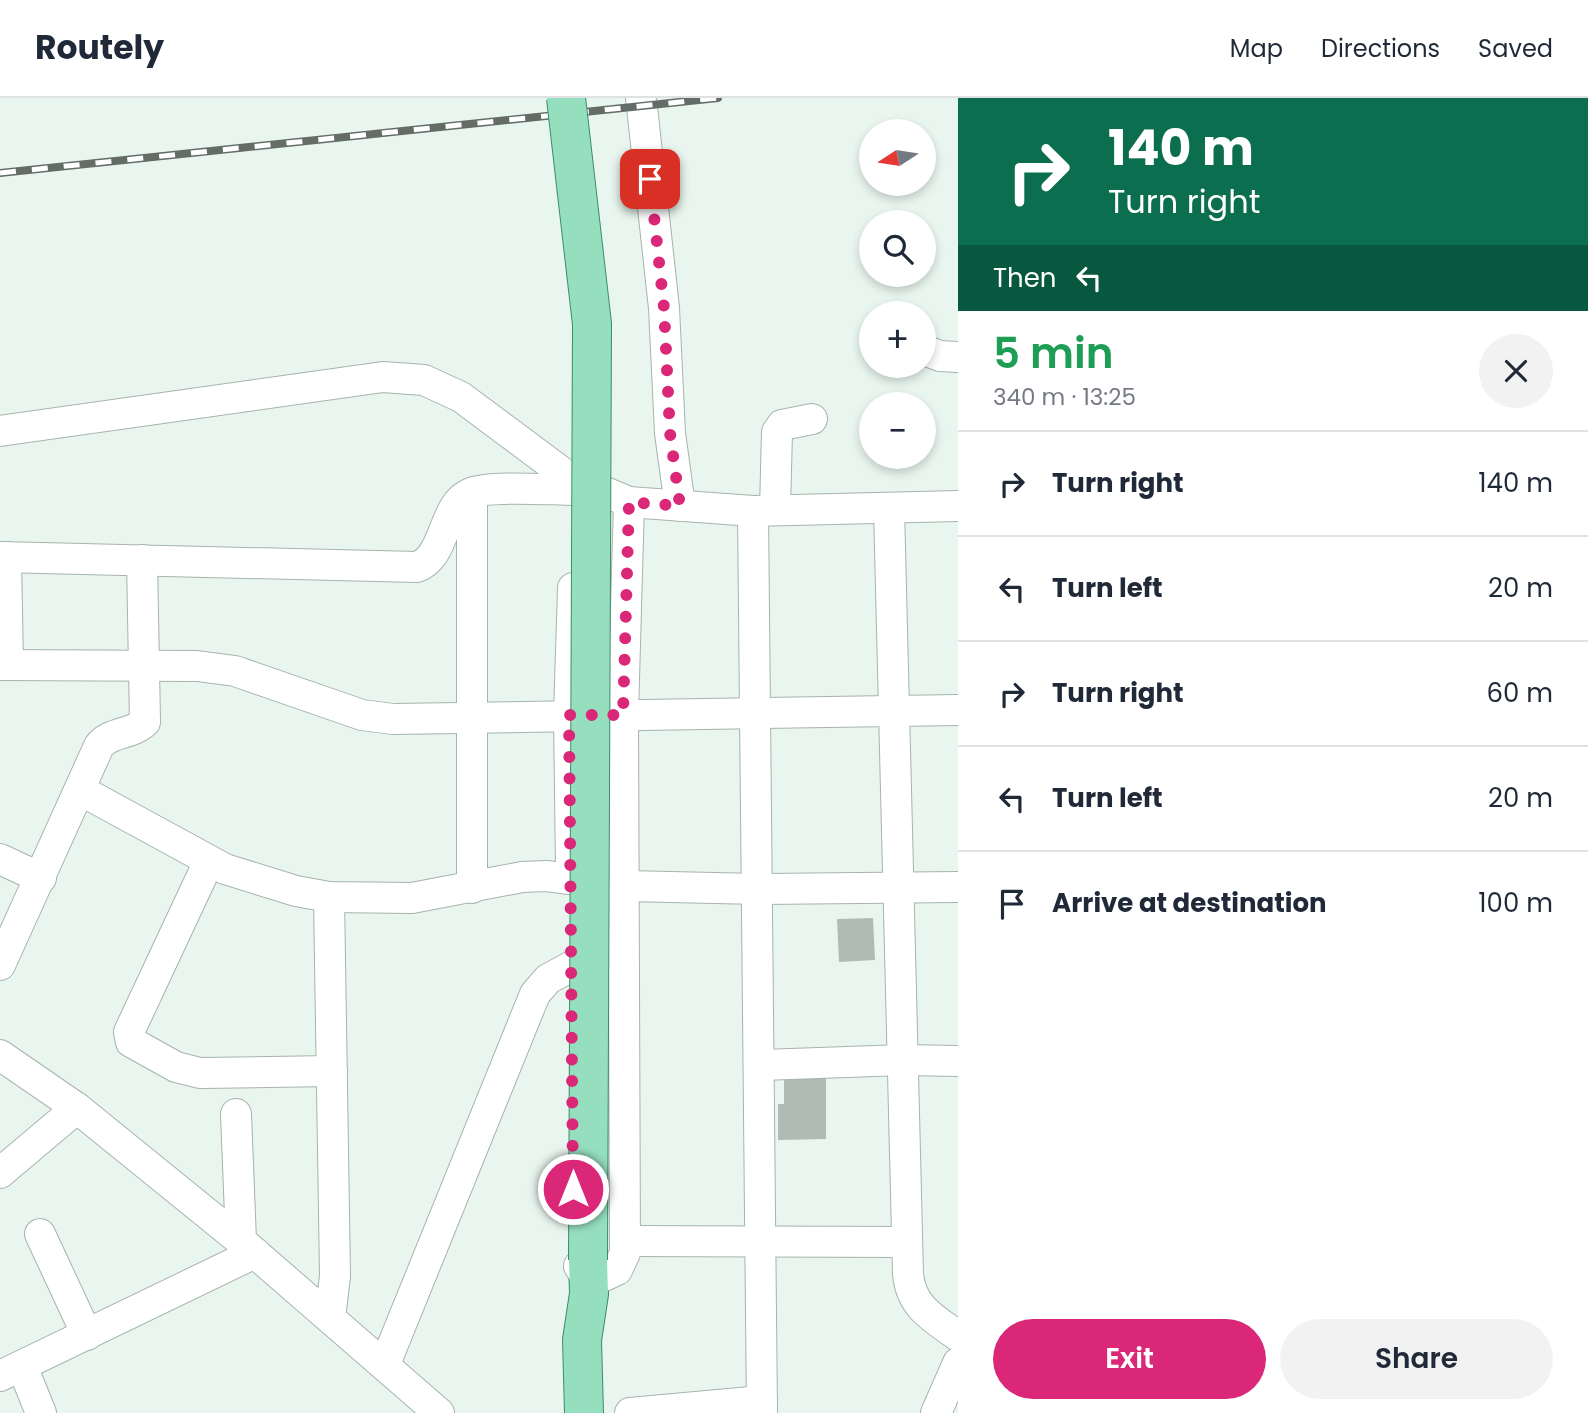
<!DOCTYPE html>
<meta charset="utf-8">
<style>
:root{--surface:#fff;--page:#f2f2f3;--text:#1f2937;--muted:#747a83;--line:#e0e1e3;--accent:#db2777}
body{margin:0;font-family:Poppins,sans-serif;background:var(--page);color:var(--text);height:100vh;display:flex;flex-direction:column;font-size:26px;white-space:nowrap}
*{box-sizing:border-box;margin:0}
p{font-size:23px;color:var(--muted)}
.icon{flex:none;width:38px;height:38px;fill:none;stroke:currentColor;stroke-width:2;stroke-linecap:round;stroke-linejoin:round}
.map{position:relative;flex:1;overflow:hidden}
.sheet{display:flex;flex-direction:column;background:var(--surface);width:630px}
.sheet>*{flex:none}
.hud{background:#0b6e4f;color:#fff;overflow:hidden}
.needle{width:46px;rotate:258deg}
.buttons{position:absolute;left:859px;top:21px;display:grid;gap:14px}
.buttons a{display:grid;place-items:center;width:77px;height:77px;border-radius:50%;background:var(--surface);box-shadow:0 4px 10px #0003;font-size:35px}
.pin{position:absolute;display:grid;place-items:center;width:60px;height:60px;color:#fff;margin:-30px;border-radius:14px;box-shadow:0 4px 10px #0006}
.me{position:absolute;width:77px;margin:-38px;rotate:0deg;stroke-linejoin:round;filter:drop-shadow(0 0 5px #0008)}
.turn{display:flex;align-items:center;gap:24px;height:147px;padding:0 35px;font-size:32px}
.turn .icon{width:91px;height:91px;stroke-width:2.5}
.turn b{display:block;font-size:49px;line-height:60px}
.then{display:flex;align-items:center;height:66px;padding:0 35px;background:#0003;gap:14px;font-size:26px}
.round{display:grid;place-items:center;flex:none;width:74px;height:74px;border-radius:37px;background:var(--page)}
.head{display:flex;align-items:center;justify-content:space-between;height:119px;padding:0 35px}
h1{font-size:42px;font-weight:600;line-height:52px;color:#1e9e55}
.cta{display:flex;gap:14px;margin-top:auto;padding:14px 35px}
.cta a{flex:1;height:80px;border-radius:42px;background:var(--accent);color:#fff;font-size:28px;font-weight:600;line-height:80px;text-align:center}
.cta a+a{background:var(--page);color:var(--text)}
ul{padding:0;list-style:none}
li{display:flex;align-items:center;gap:21px;height:105px;padding:0 35px;border-top:2px solid var(--line)}
li div{flex:1}
li b{display:block;font-size:26px}
li em{font-style:normal}
header{display:flex;align-items:center;gap:42px;box-sizing:border-box;height:98px;padding:0 35px;background:var(--surface);border-bottom:2px solid var(--line)}
header strong{font-size:33px}
nav{display:flex;gap:38px;margin-inline-start:auto;font-size:24px}
main{display:flex;flex:1;min-height:0}
.map>svg:first-child{display:block}
.building{fill:#afbbb4}
.lines{fill:none;stroke-linecap:round;stroke-linejoin:round}
.minor-casing{stroke:#a7b3ac;stroke-width:32}
.major-casing{stroke:#3b8c6a;stroke-width:40}
.minor{stroke:#fff;stroke-width:30}
.major{stroke:#95dfbf;stroke-width:38}
.rail-casing{stroke:#646c67;stroke-width:8}
.rail{stroke:#fff;stroke-width:5;stroke-dasharray:16;stroke-linecap:butt}
.major-bridge-casing{stroke:#3b8c6a;stroke-width:40;stroke-linecap:butt}
.major-bridge{stroke:#95dfbf;stroke-width:38}
.route{stroke:#db2777;stroke-width:12;stroke-dasharray:0 21.6}
</style>
<header>
<strong>Routely</strong>
<nav><a>Map</a><a>Directions</a><a>Saved</a></nav>
</header>
<main>
<div class="map">
<svg width="958" height="1315" viewBox="0 0 958 1315">
<rect width="100%" height="100%" fill="#e9f6ef"/>
<g class="building">
<polygon points="873,820 875,862 839,864 837,821"/>
<polygon points="784,976 826,976 826,1041 778,1042 778,1006 784,1006"/>
</g>
<g class="lines">
<g class="minor-casing">
<g id="minor">
<polyline points="641,0 664,210 670,335 680,408"/>
<polyline points="924,252 940,258 958,259"/>
<polyline points="0,333 383,279 424,282 461,299 567,378 629,404 753,413 958,408"/>
<path d="M889,410L908,1176C911,1209 933,1220 958,1238"/>
<polyline points="775,412 777,334 782,327 812,321"/>
<polyline points="753,413 762,1315"/>
<path d="M0,459L417,469C447,458 442,406 471,395C492,387 550,392 576,392"/>
<polyline points="6,459 8,567"/>
<polyline points="0,567 197,568 235,573 362,617 393,621 958,612"/>
<polyline points="80,692 225,771 296,793 329,799 412,800 522,779 546,778 626,788 759,791 958,789"/>
<polyline points="0,761 41,780"/>
<polyline points="209,763 129,934 131,944 176,969 200,975 332,973"/>
<polyline points="571,770 569,617 573,490"/>
<polyline points="472,790 472,395"/>
<polyline points="329,799 335,1178 330,1220"/>
<path d="M0,867L99,648C110,633 132,637 145,624L142,462"/>
<polyline points="0,957 77,1010 241,1143 439,1315"/>
<polyline points="761,967 903,962 958,963"/>
<polyline points="236,1016 241,1143"/>
<polyline points="0,1075 77,1010"/>
<polyline points="40,1136 87,1237"/>
<polyline points="625,1143 907,1144"/>
<polyline points="579,1168 589,1185 617,1172 625,1155 623,617 629,404"/>
<polyline points="385,1266 535,896 548,881 572,868"/>
<polyline points="22,1268 41,1315"/>
<polyline points="0,1278 255,1155"/>
<polyline points="630,1315 762,1303"/>
<polyline points="936,1315 958,1265"/>
</g>
</g>
<g class="major-casing">
<polyline id="major" points="584,1315 582,1242 589,1196 588,1162"/>
</g>
<use href="#minor" class="minor"/>
<use href="#major" class="major"/>
<g class="rail-casing">
<polyline id="rail" points="0,75 718,0"/>
</g>
<use href="#rail" class="rail"/>
<g class="major-bridge-casing">
<polyline id="major-bridge" points="566,0 592,226 588,1162"/>
</g>
<use href="#major-bridge" class="major-bridge"/>
</g>
<g class="lines">
<polyline class="route" points="573,1091 569,617 623,617 629,404 680,408 670,335 664,210 650,81"/>
</g>
</svg>
<div class="buttons">
<a><svg class="needle" viewBox="-14 -14 28 28"><path d="M0-13l5 13h-10z" fill="#e53935"/><path d="M0 13l5-13h-10z" fill="#747a83"/></svg></a>
<a><svg class="icon" aria-label="search" viewBox="0 0 24 24"><circle cx="10" cy="10" r="6"/><path d="M15 15l6 6"/></svg></a>
<a>+</a>
<a>−</a>
</div>
<div class="pin" style="left:650px;top:81px;background:#d93025"><svg class="icon" aria-label="arrive" viewBox="0 0 24 24"><path d="M6 21V4h12l-3 4 3 4H6"/></svg></div>
<svg class="me" style="left:573px;top:1091px" viewBox="-20 -20 40 40"><circle r="17" fill="#db2777" stroke="#fff" stroke-width="3"/><path d="M0-11L8 9 0 5-8 9z" fill="#fff"/></svg>
</div>
<section class="sheet">
<div class="hud">
<div class="turn"><svg class="icon" aria-label="right" viewBox="0 0 24 24"><path d="M7 20v-9h11M14 6l5 5-5 5"/></svg><div><b>140 m</b>Turn right</div></div>
<div class="then">Then<svg class="icon" aria-label="left" viewBox="0 0 24 24"><path d="M17 20v-9H6M10 6l-5 5 5 5"/></svg></div>
</div>
<div class="head"><div><h1>5 min</h1><p>340 m · 13:25</p></div><a class="round"><svg class="icon" aria-label="close" viewBox="0 0 24 24"><path d="M6 6l12 12M18 6L6 18"/></svg></a></div>
<ul>
<li><svg class="icon" aria-label="right" viewBox="0 0 24 24"><path d="M7 20v-9h11M14 6l5 5-5 5"/></svg><div><b>Turn right</b></div><em>140 m</em></li>
<li><svg class="icon" aria-label="left" viewBox="0 0 24 24"><path d="M17 20v-9H6M10 6l-5 5 5 5"/></svg><div><b>Turn left</b></div><em>20 m</em></li>
<li><svg class="icon" aria-label="right" viewBox="0 0 24 24"><path d="M7 20v-9h11M14 6l5 5-5 5"/></svg><div><b>Turn right</b></div><em>60 m</em></li>
<li><svg class="icon" aria-label="left" viewBox="0 0 24 24"><path d="M17 20v-9H6M10 6l-5 5 5 5"/></svg><div><b>Turn left</b></div><em>20 m</em></li>
<li><svg class="icon" aria-label="arrive" viewBox="0 0 24 24"><path d="M6 21V4h12l-3 4 3 4H6"/></svg><div><b>Arrive at destination</b></div><em>100 m</em></li>
</ul>
<div class="cta"><a>Exit</a><a>Share</a></div>
</section>
</main>
